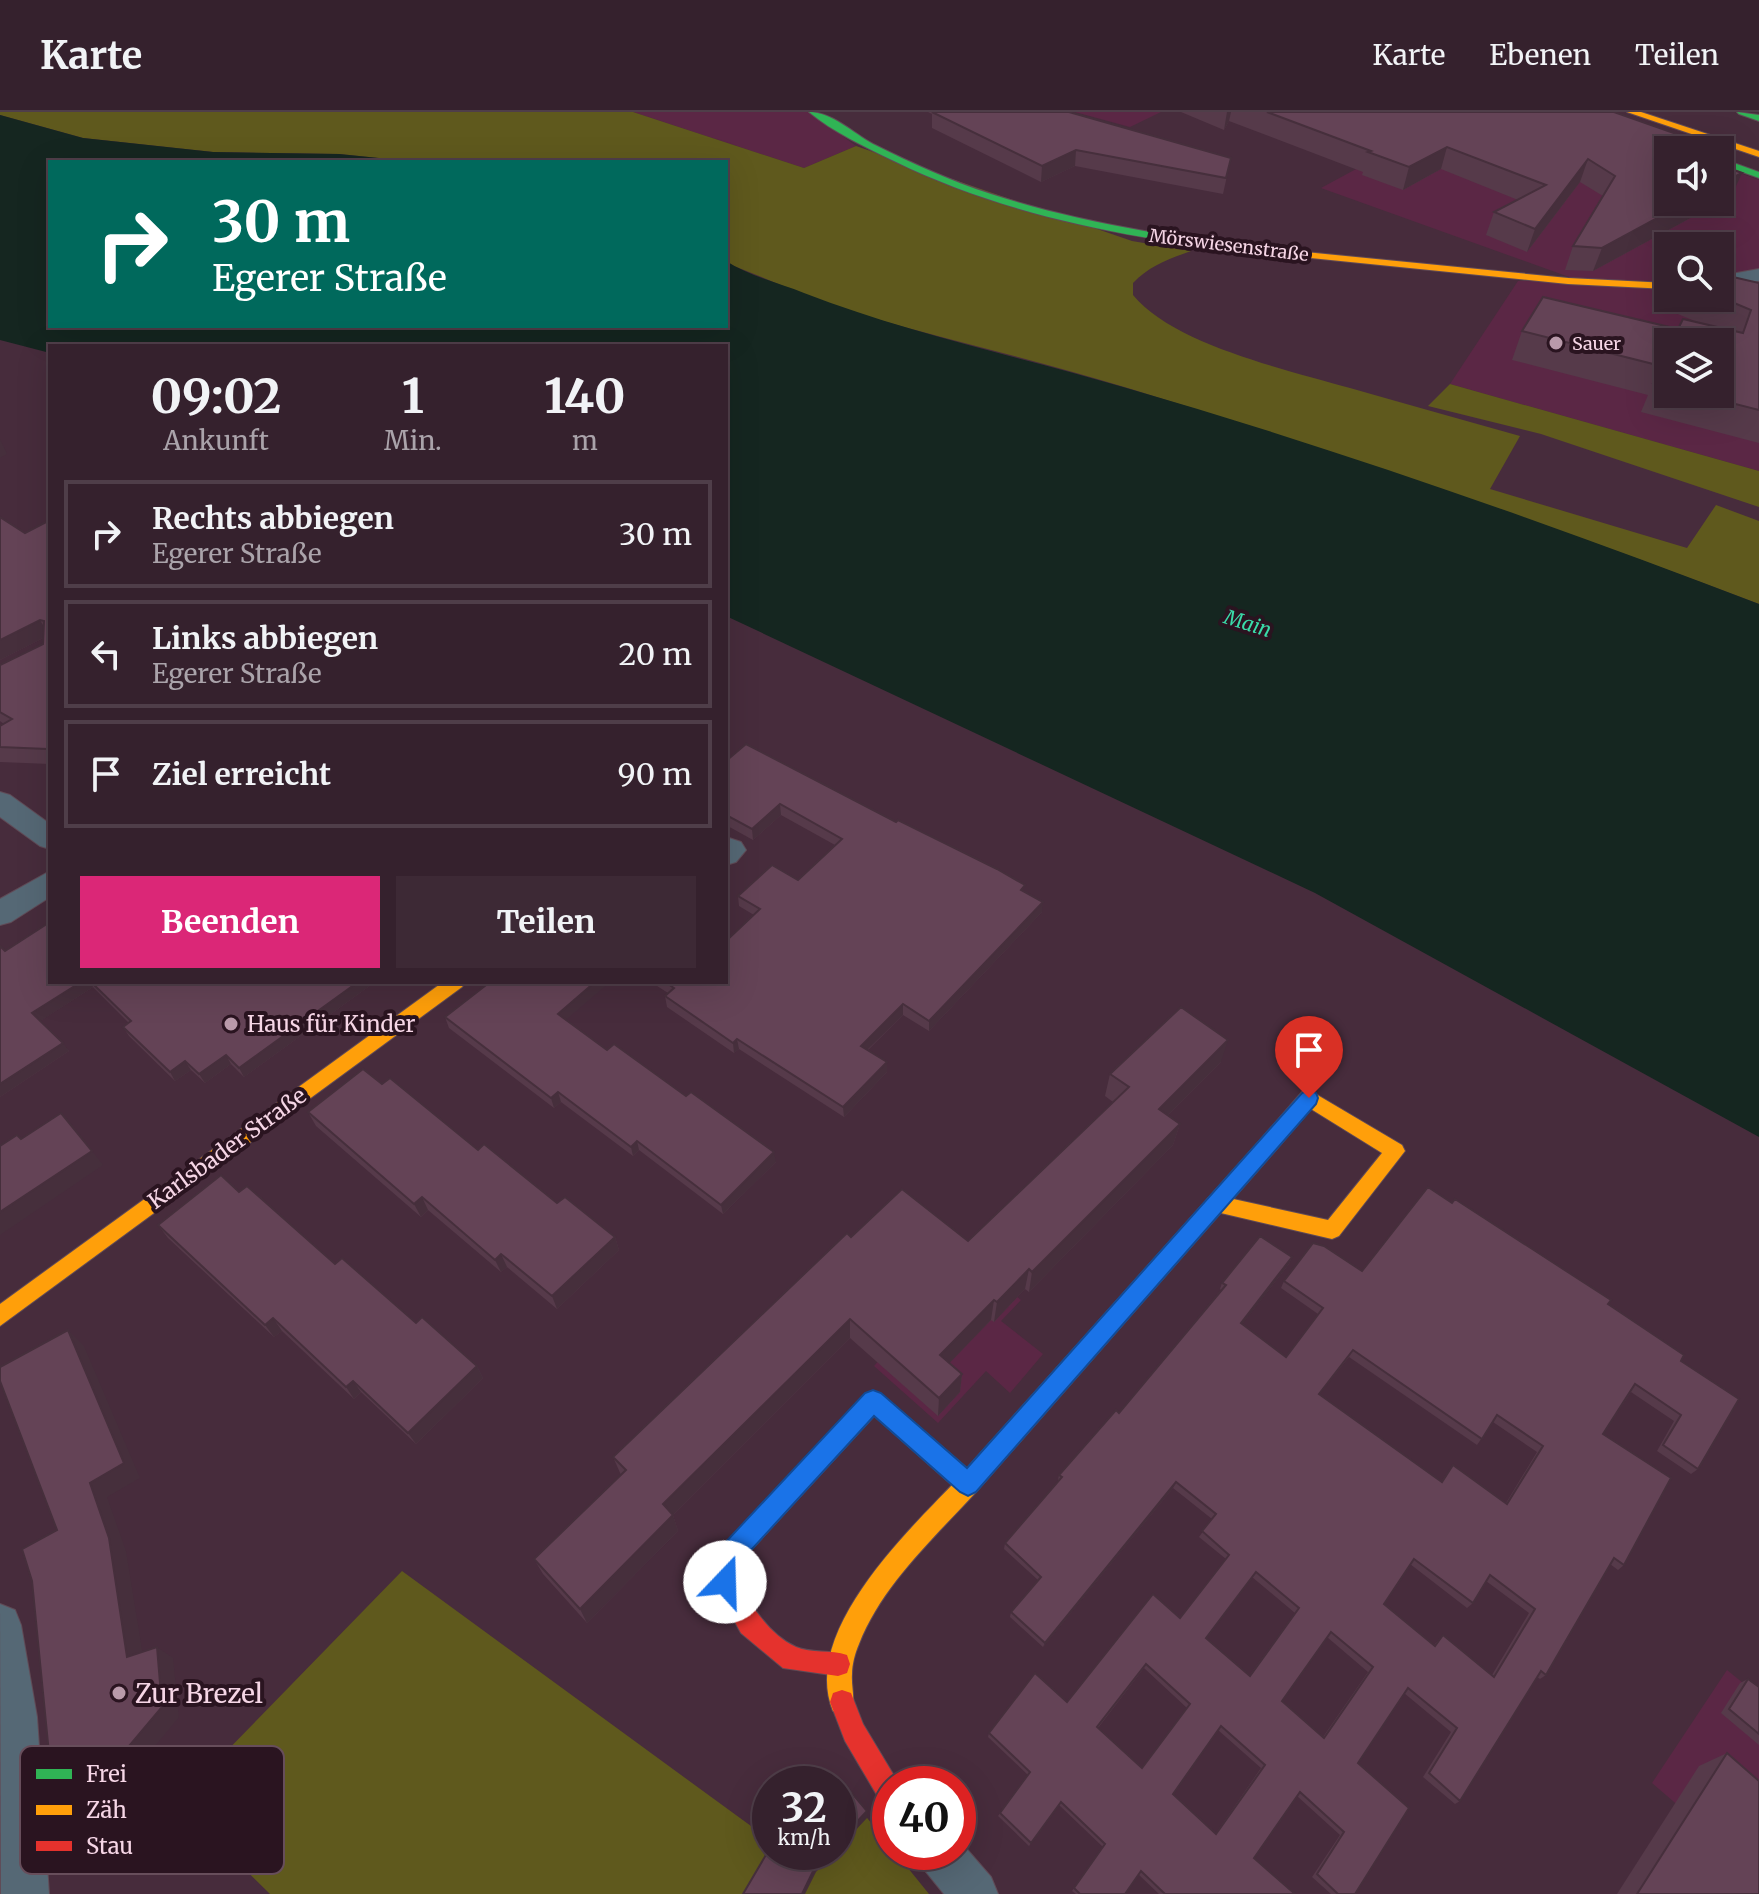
<!DOCTYPE html>
<html lang="de">
<meta charset="utf-8">
<style>
:root{--surface:#35212d;--page:#3d2935;--text:#f1f3f6;--muted:#aaa3aa;--line:#4f3e49;--accent:#db2777}
body{margin:0;font-family:Merriweather,serif;background:var(--page);color:var(--text);height:100vh;display:flex;flex-direction:column;font-size:30px;white-space:nowrap}
*{box-sizing:border-box;margin:0}
p{font-size:26px;color:var(--muted)}
.icon{flex:none;width:44px;height:44px;fill:none;stroke:currentColor;stroke-width:2;stroke-linecap:round;stroke-linejoin:round}
.map{position:relative;flex:1;overflow:hidden}
.side{position:absolute;left:48px;top:232px;width:680px;height:640px;display:flex;flex-direction:column;background:var(--surface);border-radius:0px;box-shadow:0 8px 32px #0002,0 0 0 2px var(--line)}
.side>*{flex:none}
.banner{position:absolute;left:48px;top:48px;width:680px;height:168px;border-radius:0px;box-shadow:0 8px 32px #0002,0 0 0 2px var(--line);background:#00695c;color:#fff;overflow:hidden}
.buttons{position:absolute;left:1654px;top:24px;display:grid;gap:16px}
.buttons a{display:grid;place-items:center;width:80px;height:80px;border-radius:0px;background:var(--surface);box-shadow:0 8px 32px #0002,0 0 0 2px var(--line);font-size:40px}
.speed{position:absolute;left:752px;top:1654px;display:flex;gap:16px;font-size:40px;font-weight:700;text-align:center}
.speed>*{display:grid;place-content:center;width:104px;height:104px;border-radius:50%;background:var(--surface);box-shadow:0 8px 32px #0002,0 0 0 2px var(--line);line-height:1}
.speed small{font-size:20px;font-weight:400}
.speed .limit{border:12px solid #d22;background:#fff;color:#111}
.pin{position:absolute;display:grid;place-items:center;width:68px;height:68px;color:#fff;margin:-82px -34px;border-radius:50% 50% 50% 0;rotate:-45deg;box-shadow:0 0 8px #0007}
.pin .icon{rotate:45deg}
.me{position:absolute;width:88px;margin:-44px;rotate:21deg;stroke-linejoin:round;filter:drop-shadow(0 0 6px #0008)}
.turn{display:flex;align-items:center;gap:28px;height:168px;padding:0 32px;font-size:36px}
.turn .icon{width:104px;height:104px;stroke-width:2.5}
.turn b{display:block;font-size:56px;line-height:68px}
.eta{display:flex;justify-content:space-evenly;align-items:center;height:136px;text-align:center}
.eta b{font-size:48px;font-weight:700;line-height:56px}
.cta{display:flex;gap:16px;margin-top:auto;padding:16px 32px}
.cta a{flex:1;height:92px;border-radius:0px;background:var(--accent);color:#fff;font-size:32px;font-weight:700;line-height:92px;text-align:center}
.cta a+a{background:var(--page);color:var(--text)}
ul{padding:0;list-style:none}
li{display:flex;align-items:center;gap:24px;height:108px;margin:0 16px 12px;padding:0 16px;border:4px solid var(--line);border-radius:0px}
li div{flex:1}
li b{display:block;font-size:30px}
li em{font-style:normal}
header{display:flex;align-items:center;gap:48px;box-sizing:border-box;height:112px;padding:0 40px;background:var(--surface);border-bottom:2px solid var(--line)}
header strong{font-size:38px}
nav{display:flex;gap:44px;margin-inline-start:auto;font-size:28px}
.map>svg:first-child{display:block}
.built{fill:#5b2745;fill-rule:evenodd}
.green{fill:#5f591d}
.water{fill:#152620}
.lines{fill:none;stroke-linecap:round;stroke-linejoin:round}
.street-casing{stroke:#604a56;stroke-width:2}
.fast-casing{stroke:#604a56;stroke-width:2}
.slow-casing{stroke:#604a56;stroke-width:2}
.jam-casing{stroke:#604a56;stroke-width:2}
.street{fill:#556875;fill-rule:evenodd}
.fast{fill:#30b455;fill-rule:evenodd}
.slow{fill:#ff9f0a;fill-rule:evenodd}
.jam{fill:#e5322d;fill-rule:evenodd}
.wall{fill:#563a4a;fill-rule:evenodd}
.shaded-wall{fill:#462f3c}
.building{fill:#644356;stroke:#462f3c;stroke-width:2;fill-rule:evenodd}
.route{fill:#1a73e8;stroke:#114b97;stroke-width:2}
.poi-dot{fill:#b99aaa;stroke:#2a1420;stroke-width:3}
.labels{text-anchor:middle;dominant-baseline:central;stroke-width:8;stroke-linejoin:round;paint-order:stroke}
.far-street-label{font-size:18px;fill:#f6d6e6;stroke:#2a1420}
.far-poi-label{font-size:18px;fill:#f6d6e6;stroke:#2a1420;text-anchor:start}
.far-water-label{font-size:20px;font-style:italic;fill:#3adca9;stroke:#2a1420}
.poi-label{font-size:22px;fill:#f6d6e6;stroke:#2a1420;text-anchor:start}
.street-label{font-size:22px;fill:#f6d6e6;stroke:#2a1420}
.near-poi-label{font-size:26px;fill:#f6d6e6;stroke:#2a1420;text-anchor:start}
.key{fill:#2a1420;stroke:#674e5b;stroke-width:2}
.key-label{font-size:22px;fill:#f6d6e6}
</style>
<header>
<strong>Karte</strong>
<nav><a>Karte</a><a>Ebenen</a><a>Teilen</a></nav>
</header>
<div class="map">
<svg width="1759" height="1782" viewBox="0 0 1759 1782">
<rect width="100%" height="100%" fill="#472c3c"/>
<g class="built">
<polygon points="633,0 810,0 856,34 804,56"/>
<polygon points="1075,0 1161,0 1130,15"/>
<path d="M1668,38V90H1720V54L1759,68V359L1450,272L1518,169L1583,170L1321,76L1382,43ZM1668,134H1720V186H1668ZM1668,230H1720V282H1668Z"/>
<polygon points="902,1091 1021,1188 1001,1209 1043,1242 1010,1281 986,1259 938,1311 874,1254 894,1232"/>
<polygon points="1727,1558 1759,1584 1759,1763 1652,1671"/>
</g>
<g class="green">
<path d="M0,0H633L804,56L856,34L1132,129L1191,139C1169,147 1149,154 1133,171V183C1174,233 1288,258 1350,276C1406,292 1463,308 1520,324L1490,377L1687,436L1716,393L1759,409V492C1552,413 1343,342 1131,277C1044,250 956,230 869,205C823,192 778,171 734,154L726,149V50H418L339,42L213,40L83,26L0,3Z"/>
<polygon points="1450,272 1759,359 1759,395 1541,322 1428,294"/>
<polygon points="402,1459 770,1728 770,1740 838,1740 838,1677 841,1674 890,1734 890,1740 895,1740 929,1782 270,1782 177,1690"/>
</g>
<path class="water" d="M0,3L83,26L213,40L339,42L418,50H50V214H726V149C749,164 779,171 804,181C907,221 1017,244 1123,275C1338,337 1550,412 1759,492V1025L1315,781L726,504V234H50V241L0,228Z"/>
<g class="lines">
<g class="street-casing">
<g id="street">
<polygon points="1759,157 1759,169 1720,176 1720,164"/>
<polygon points="0,680 10,683 50,712 50,737 40,734 0,705"/>
<polygon points="726,725 741,730 746,738 736,750 726,753"/>
<polygon points="50,759 50,785 11,810 0,813 0,787"/>
<polygon points="0,1492 15,1498 21,1513 37,1605 49,1782 1,1782"/>
<polygon points="958,1727 991,1765 998,1782 944,1782 923,1756 916,1740 958,1740"/>
</g>
</g>
<g class="fast-casing">
<g id="fast">
<path d="M809,0C832,0 853,21 873,32C911,51 951,69 991,82C1090,114 1192,128 1295,139L1300,142L1295,145C1157,131 1019,110 894,49C865,35 833,20 809,0Z"/>
<polygon points="1573,0 1587,0 1693,38 1679,38"/>
<polygon points="1737,0 1759,3 1759,9 1739,2"/>
<polygon points="1720,46 1759,60 1759,66 1720,52"/>
<polygon points="1268,1025 1275,1027 1278,1033 1275,1039 976,1380 968,1383 960,1380 957,1372 960,1364 1261,1027"/>
</g>
</g>
<g class="slow-casing">
<g id="slow">
<polygon points="1627,0 1641,0 1759,39 1759,45"/>
<polygon points="1295,139 1568,166 1668,171 1668,177 1568,172 1291,144 1290,142"/>
<polygon points="443,870 465,870 462,875 0,1214 0,1192"/>
<polygon points="1309,978 1402,1033 1405,1039 1339,1124 1332,1127 1208,1098 1205,1092 1208,1086 1215,1083 1328,1108 1382,1041 1311,997 1275,1039 1268,1041 1261,1039 1258,1033 1261,1027 1302,980"/>
<path d="M879,1284L887,1287L976,1364L979,1372L976,1380C934,1426 882,1473 859,1532C855,1541 852,1553 852,1562C851,1576 856,1586 851,1599L842,1602L833,1599C801,1522 904,1423 952,1373L871,1301L868,1294L871,1287Z"/>
</g>
</g>
<g class="jam-casing">
<g id="jam">
<path d="M873,1279L887,1287L890,1294L887,1301L875,1303L741,1449L737,1468C751,1493 768,1522 796,1535C811,1542 831,1537 847,1543L850,1552L847,1561L838,1564L783,1556L741,1521L713,1470L723,1435L865,1282Z"/>
<polygon points="842,1578 851,1581 863,1612 899,1672 890,1672 890,1694 881,1690 845,1629 830,1590 833,1581"/>
</g>
</g>
<use href="#street" class="street"/>
<use href="#fast" class="fast"/>
<use href="#slow" class="slow"/>
<use href="#jam" class="jam"/>
</g>
<g class="wall">
<polygon points="928,0 1069,0 1231,46 1223,82 1075,54 1041,70 932,16 932,2"/>
<polygon points="1181,0 1614,0 1688,26 1683,38 1668,38 1668,90 1720,90 1593,159 1565,158 1573,134 1603,84 1580,70 1527,140 1486,123 1494,100 1518,88 1441,57 1403,78 1362,63 1363,60 1229,9 1224,18"/>
<path d="M1720,162L1759,171V331L1641,300L1648,283L1512,248L1522,219L1678,217L1702,212L1668,198L1672,186H1720ZM1668,230L1720,282H1668Z"/>
<polygon points="0,405 25,421 50,408 50,652 0,650 0,614 4,612 0,609 0,553 43,532 43,526 0,548"/>
<polygon points="726,649 1025,780 1042,800 929,919 903,903 868,938 887,950 887,960 844,1005 739,937 734,941 667,895 665,884 668,881 651,870 726,870 754,803 739,794 738,784 798,768 835,733 781,703 753,728 726,713"/>
<polygon points="5,839 50,870 375,870 244,965 231,952 205,971 191,958 175,969 129,924 123,915 129,911 93,875 40,909 69,939 0,985"/>
<polygon points="445,905 566,908 607,938 776,1050 723,1102 639,1038 633,1044 561,990 554,996 449,916"/>
<polygon points="1221,950 1168,1003 1180,1012 1173,1033 1029,1180 1025,1177 994,1210 991,1208 949,1251 962,1262 960,1280 938,1304 850,1226 673,1403 678,1419 587,1511 543,1462 534,1447 621,1363 613,1345 851,1125 968,1129 1113,990 1105,984 1110,962"/>
<polygon points="382,972 557,1091 615,1125 619,1138 557,1197 507,1155 501,1160 428,1098 421,1105 316,1014 308,1000"/>
<polygon points="239,1080 416,1211 477,1254 483,1266 416,1332 361,1280 354,1287 282,1219 274,1225 168,1126 158,1113"/>
<path d="M1292,1145L1289,1152L1242,1212L1286,1245L1318,1202L1281,1176L1284,1169L1362,1159L1608,1192L1681,1249L1698,1357L1691,1362L1657,1339L1674,1309L1631,1280L1603,1322L1624,1453L1618,1458L1610,1452L1546,1563L1540,1567L1537,1565L1460,1689L1455,1692L1423,1665L1451,1620L1404,1581L1358,1651L1355,1782H1331L1312,1765L1340,1723L1297,1684L1254,1746L1295,1782H1159L1138,1762L1125,1782H1076L1072,1779L1103,1735L1059,1693L1029,1734L998,1704L1028,1663L988,1625L989,1621L1067,1590L1180,1506L1226,1447L1199,1425L1212,1407L1173,1376L1043,1535L1010,1505L1011,1500L1038,1468L1004,1437L1005,1431L1059,1369L1058,1368L1059,1363L1119,1301L1221,1178L1220,1177L1222,1171ZM1349,1245L1477,1333L1493,1310L1537,1340L1506,1391L1453,1353L1441,1370L1319,1282ZM1410,1452L1467,1496L1473,1491L1486,1469L1529,1501L1492,1563L1443,1523L1434,1533L1384,1492ZM1252,1465L1295,1501L1249,1564L1206,1527ZM1327,1525L1368,1560L1323,1625L1282,1589ZM1144,1556L1187,1596L1142,1656L1098,1616ZM1218,1618L1261,1656L1216,1721L1173,1682Z"/>
<polygon points="1748,1567 1759,1575 1759,1633 1721,1601 1740,1571"/>
<polygon points="1727,1641 1759,1782 1617,1782 1699,1654"/>
</g>
<g class="shaded-wall">
<polygon points="1227,0 1231,0 1229,9 1224,18"/>
<polygon points="1688,26 1683,38 1669,38 1671,35"/>
<polygon points="1447,35 1441,57 1403,78 1409,55"/>
<polygon points="1076,38 1075,54 1041,70 1042,54"/>
<polygon points="1588,47 1580,70 1527,140 1535,117"/>
<polygon points="1742,61 1732,83 1720,90 1720,72"/>
<polygon points="1687,90 1720,90 1593,159 1602,136"/>
<polygon points="0,327 7,342 0,346"/>
<polygon points="40,508 49,523 0,548 0,528"/>
<polygon points="780,692 781,703 753,728 752,717"/>
<polygon points="1043,790 1042,800 929,919 929,909"/>
<polygon points="81,870 90,870 93,875 39,910 32,901"/>
<polygon points="358,870 375,870 244,965 239,956"/>
<polygon points="595,870 610,870 561,912 558,902"/>
<polygon points="903,892 903,903 861,944 861,934"/>
<polygon points="737,927 739,937 734,941 733,931"/>
<polygon points="1228,928 1221,950 1153,1018 1159,997"/>
<polygon points="63,931 69,939 0,985 0,972"/>
<polygon points="226,943 231,952 205,971 199,962"/>
<polygon points="185,949 191,958 175,969 170,960"/>
<polygon points="887,950 887,960 844,1005 843,995"/>
<polygon points="558,980 561,990 554,996 551,986"/>
<polygon points="1180,1012 1173,1033 1029,1180 1032,1160"/>
<polygon points="637,1029 639,1038 633,1044 631,1035"/>
<polygon points="92,1039 103,1053 0,1123 0,1100"/>
<polygon points="774,1040 776,1050 723,1102 721,1093"/>
<polygon points="422,1085 428,1098 421,1105 414,1092"/>
<polygon points="615,1125 619,1138 557,1197 552,1184"/>
<polygon points="501,1142 507,1155 501,1160 495,1148"/>
<polygon points="1292,1145 1289,1152 1238,1218 1241,1211"/>
<polygon points="1029,1157 1025,1177 994,1210 997,1190"/>
<polygon points="994,1188 991,1208 939,1262 940,1243"/>
<polygon points="273,1206 282,1219 274,1225 265,1213"/>
<polygon points="850,1207 850,1226 673,1403 678,1419 587,1511 580,1497 663,1392"/>
<polygon points="68,1218 84,1234 140,1366 107,1385 126,1439 145,1556 127,1545 90,1371"/>
<polygon points="477,1254 483,1266 416,1332 408,1321"/>
<polygon points="962,1262 960,1280 938,1304 939,1286"/>
<polygon points="353,1269 361,1280 354,1287 346,1275"/>
<polygon points="1176,1370 1173,1376 1043,1535 1045,1531"/>
<polygon points="157,1535 173,1546 179,1605 122,1674 73,1690 53,1682"/>
<polygon points="867,1699 867,1706 838,1737 838,1730"/>
<polygon points="829,1740 835,1740 816,1760 805,1782 802,1782 815,1755"/>
</g>
<g class="building">
<polygon points="932,0 1069,0 1231,46 1226,66 1076,38 1042,54"/>
<polygon points="1267,0 1614,0 1688,26 1671,35 1678,38 1668,38 1668,90 1687,90 1602,136 1573,134 1615,64 1588,47 1535,117 1494,100 1546,73 1447,35 1409,55 1368,40 1371,39"/>
<polygon points="1720,53 1742,61 1720,72"/>
<polygon points="1720,162 1759,171 1759,298 1696,282 1720,282 1720,230 1668,230 1668,275 1653,271 1661,254 1522,219 1543,185 1678,217 1683,207 1743,221 1751,198 1720,185"/>
<polygon points="0,405 25,421 50,408 50,640 47,637 0,635 0,614 12,607 0,600 0,553 43,532 44,509 40,508 0,528"/>
<polygon points="746,632 896,710 898,708 997,757 1025,773 1021,778 1043,790 929,909 903,892 861,934 887,950 843,995 737,927 733,931 665,884 674,876 665,870 726,870 726,829 760,797 738,784 772,753 798,768 842,727 780,692 752,717 726,703 726,649"/>
<polygon points="50,810 50,870 81,870 32,901 63,931 0,972 0,834 5,839"/>
<polygon points="91,870 358,870 239,956 226,943 199,962 185,949 170,960 123,915 131,909"/>
<polygon points="490,870 595,870 558,902 607,938 614,932 686,984 691,980 774,1040 721,1093 637,1029 631,1035 558,980 551,986 445,905"/>
<polygon points="1181,895 1228,928 1159,997 1180,1012 1032,1160 1029,1157 997,1190 994,1188 940,1243 962,1262 939,1286 850,1207 663,1392 673,1403 580,1497 534,1447 626,1358 613,1345 824,1143 847,1121 851,1125 902,1077 968,1129 1129,975 1110,962"/>
<polygon points="363,957 382,972 390,966 478,1038 484,1032 557,1091 565,1085 615,1125 552,1184 501,1142 495,1148 422,1085 414,1092 308,1000"/>
<polygon points="61,1001 92,1039 0,1100 0,1034 17,1023 21,1027"/>
<polygon points="221,1063 239,1080 247,1074 335,1152 342,1146 416,1211 422,1205 477,1254 408,1321 353,1269 346,1275 273,1206 265,1213 158,1113"/>
<path d="M1428,1075L1452,1091L1455,1087L1611,1188L1608,1192L1684,1243L1681,1249L1739,1287L1698,1357L1663,1333L1681,1303L1635,1272L1603,1322L1671,1366L1624,1453L1614,1446L1546,1563L1541,1559L1460,1689L1429,1661L1457,1616L1408,1576L1358,1651L1409,1696L1355,1782H1338L1317,1762L1344,1720L1300,1680L1254,1746L1295,1782H1165L1141,1759L1125,1782H1080L1074,1776L1105,1732L1061,1690L1031,1731L1000,1701L1030,1660L989,1621L1035,1561L1067,1590L1153,1482L1180,1506L1229,1443L1202,1419L1216,1402L1176,1370L1045,1531L1011,1500L1041,1465L1005,1431L1062,1365L1059,1363L1116,1298L1119,1301L1226,1173L1222,1171L1260,1124L1292,1145L1241,1211L1286,1245L1323,1196L1284,1169L1313,1131L1324,1134L1362,1159ZM1353,1238L1482,1327L1497,1303L1543,1334L1507,1392L1453,1353L1442,1370L1319,1282ZM1414,1447L1473,1491L1490,1463L1535,1497L1494,1565L1443,1523L1435,1534L1384,1492ZM1256,1460L1299,1496L1250,1564L1206,1526ZM1331,1520L1373,1555L1324,1626L1282,1589ZM1146,1552L1190,1592L1142,1656L1097,1615ZM1221,1614L1265,1653L1216,1722L1173,1682Z"/>
<polygon points="68,1218 124,1351 90,1371 109,1426 127,1545 157,1535 162,1595 103,1665 53,1682 32,1469 22,1437 57,1418 0,1269 0,1255"/>
<polygon points="1748,1567 1759,1575 1759,1622 1729,1597"/>
<polygon points="1727,1641 1759,1669 1759,1782 1637,1782"/>
<polygon points="840,1667 867,1699 838,1730 838,1672 836,1672"/>
<polygon points="770,1736 770,1740 829,1740 815,1755 802,1782 743,1782"/>
</g>
<polygon class="route" points="1309,978 1316,981 1318,986 1316,992 976,1380 968,1384 960,1380 874,1304 741,1449 734,1478 725,1482 717,1478 713,1470 722,1434 865,1281 873,1278 881,1281 967,1356 1302,981"/>
<g class="poi-dot">
<circle cx="1556" cy="231" r="8"/>
<circle cx="231" cy="912" r="8"/>
<circle cx="119" cy="1581" r="8"/>
</g>
<g class="labels">
<g class="far-street-label">
<text transform="translate(1229 133) rotate(7)">Mörswiesenstraße</text>
</g>
<g class="far-poi-label">
<text x="1572" y="231">Sauer</text>
</g>
<g class="far-water-label">
<text transform="translate(1248 511) rotate(18)">Main</text>
</g>
<g class="poi-label">
<text x="247" y="912">Haus für Kinder</text>
</g>
<g class="street-label">
<text transform="translate(227 1036) rotate(-36)">Karlsbader Straße</text>
</g>
<g class="near-poi-label">
<text x="135" y="1581">Zur Brezel</text>
</g>
</g>
<rect x="20" y="1634" width="264" height="128" rx="12" class="key"/>
<rect x="36" y="1657" width="36" height="10" fill="#30b455"/>
<rect x="36" y="1693" width="36" height="10" fill="#ff9f0a"/>
<rect x="36" y="1729" width="36" height="10" fill="#e5322d"/>
<g class="key-label">
<text x="86" y="1670">Frei</text>
<text x="86" y="1706">Zäh</text>
<text x="86" y="1742">Stau</text>
</g>
</svg>
<div class="buttons">
<a><svg class="icon" aria-label="sound" viewBox="0 0 24 24"><path d="M4 9h4l5-4v14l-5-4H4zM17 9q2 3 0 6"/></svg></a>
<a><svg class="icon" aria-label="search" viewBox="0 0 24 24"><circle cx="10" cy="10" r="6"/><path d="M15 15l6 6"/></svg></a>
<a><svg class="icon" aria-label="layers" viewBox="0 0 24 24"><path d="M12 4l9 5-9 5-9-5zM3 14l9 5 9-5"/></svg></a>
</div>
<div class="speed"><div>32<small>km/h</small></div><div class="limit">40</div></div>
<div class="pin" style="left:1309px;top:986px;background:#d93025"><svg class="icon" aria-label="arrive" viewBox="0 0 24 24"><path d="M6 21V4h12l-3 4 3 4H6"/></svg></div>
<svg class="me" style="left:725px;top:1470px" viewBox="-20 -20 40 40"><circle r="19" fill="#fff"/><path d="M0-13L10 11 0 6-10 11z" fill="#1a73e8"/></svg>
<div class="banner">
<div class="turn"><svg class="icon" aria-label="right" viewBox="0 0 24 24"><path d="M7 20v-9h11M14 6l5 5-5 5"/></svg><div><b>30 m</b>Egerer Straße</div></div>
</div>
<section class="side">
<div class="eta">
<div><b>09:02</b><p>Ankunft</p></div>
<div><b>1</b><p>Min.</p></div>
<div><b>140</b><p>m</p></div>
</div>
<ul>
<li><svg class="icon" aria-label="right" viewBox="0 0 24 24"><path d="M7 20v-9h11M14 6l5 5-5 5"/></svg><div><b>Rechts abbiegen</b><p>Egerer Straße</p></div><em>30 m</em></li>
<li><svg class="icon" aria-label="left" viewBox="0 0 24 24"><path d="M17 20v-9H6M10 6l-5 5 5 5"/></svg><div><b>Links abbiegen</b><p>Egerer Straße</p></div><em>20 m</em></li>
<li><svg class="icon" aria-label="arrive" viewBox="0 0 24 24"><path d="M6 21V4h12l-3 4 3 4H6"/></svg><div><b>Ziel erreicht</b></div><em>90 m</em></li>
</ul>
<div class="cta"><a>Beenden</a><a>Teilen</a></div>
</section>
</div>
